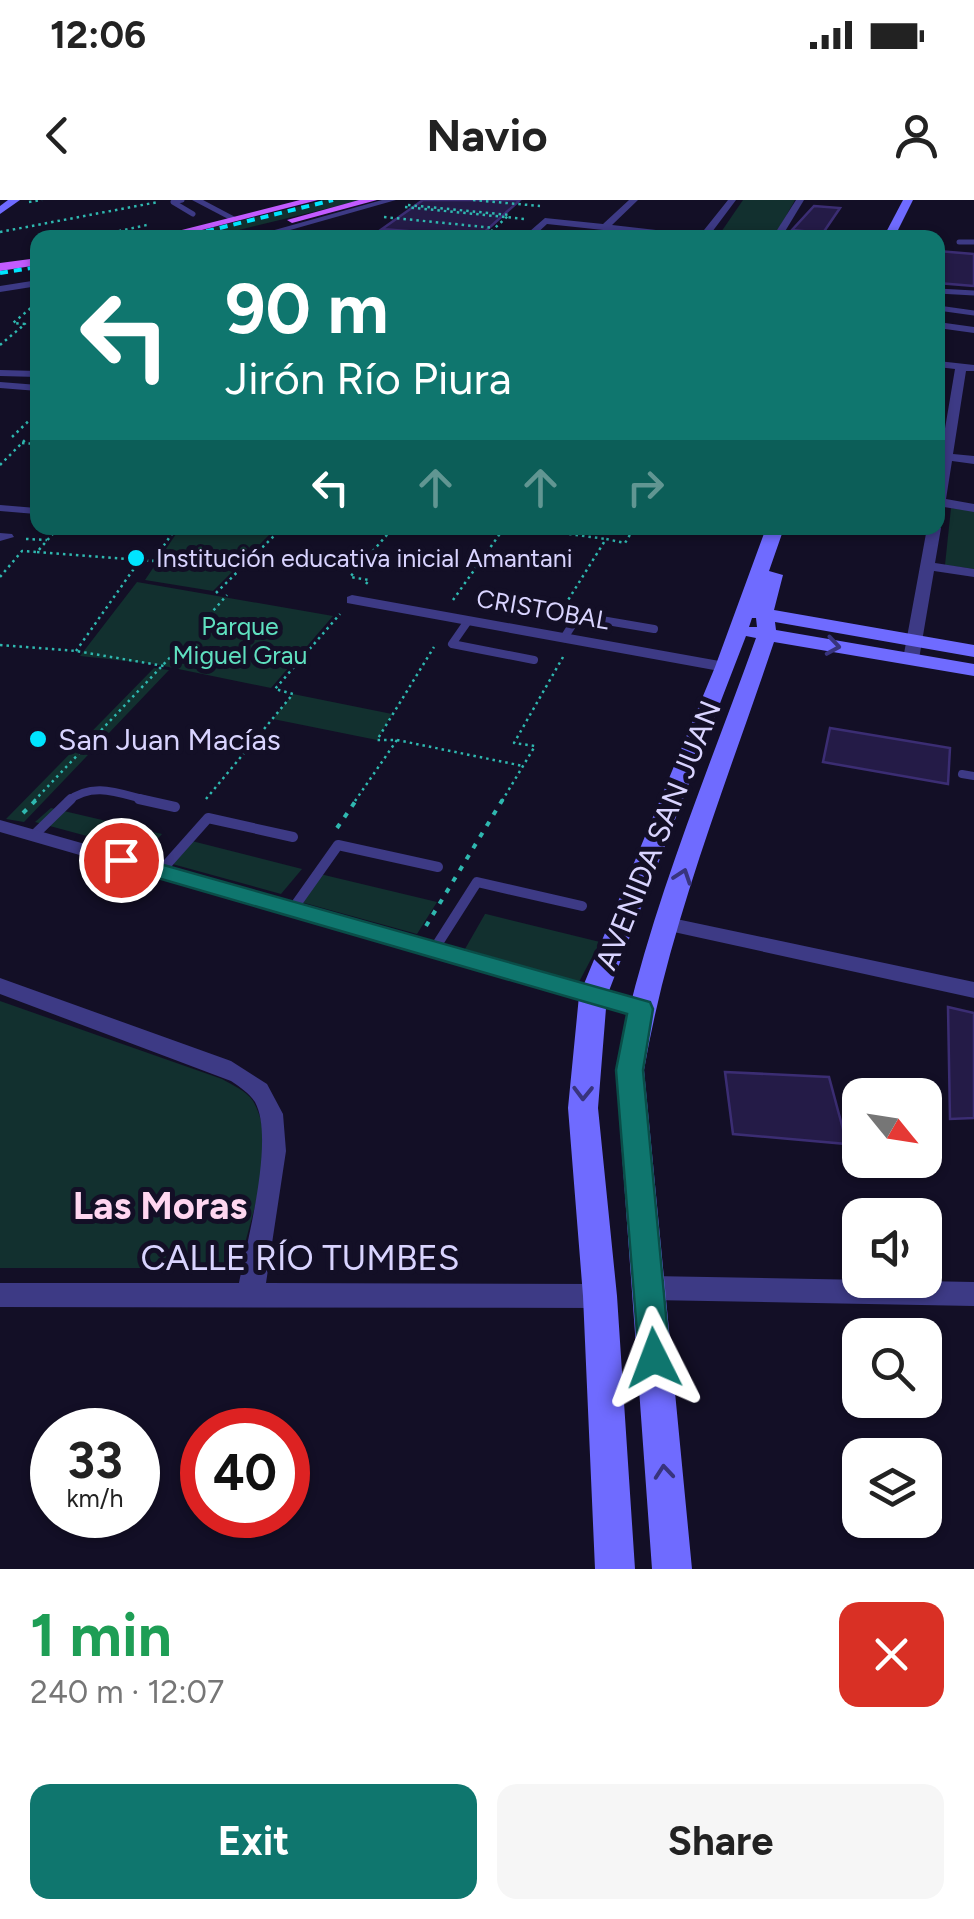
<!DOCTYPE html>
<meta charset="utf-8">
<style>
:root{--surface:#fff;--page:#f6f6f6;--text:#222;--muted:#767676;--accent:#0f766e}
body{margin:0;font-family:Figtree,sans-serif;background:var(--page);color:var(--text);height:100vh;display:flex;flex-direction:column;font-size:38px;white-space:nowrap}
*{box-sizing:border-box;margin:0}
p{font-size:32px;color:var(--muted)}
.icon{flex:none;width:55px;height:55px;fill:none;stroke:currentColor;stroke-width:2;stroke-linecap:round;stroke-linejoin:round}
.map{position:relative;height:1369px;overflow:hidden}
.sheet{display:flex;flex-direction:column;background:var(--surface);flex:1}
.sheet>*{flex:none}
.banner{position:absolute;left:30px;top:30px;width:915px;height:305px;border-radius:20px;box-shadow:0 2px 8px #0004;background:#0f766e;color:#fff;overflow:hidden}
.needle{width:65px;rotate:120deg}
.buttons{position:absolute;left:842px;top:878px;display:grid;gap:20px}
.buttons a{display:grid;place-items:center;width:100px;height:100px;border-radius:20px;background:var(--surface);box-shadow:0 2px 8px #0004;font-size:50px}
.speed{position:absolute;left:30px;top:1208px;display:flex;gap:20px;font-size:50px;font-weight:700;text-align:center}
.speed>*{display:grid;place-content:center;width:130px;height:130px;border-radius:50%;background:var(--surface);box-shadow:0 2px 8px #0004;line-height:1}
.speed small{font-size:25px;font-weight:400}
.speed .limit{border:15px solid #d22;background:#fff;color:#111}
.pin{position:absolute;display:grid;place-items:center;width:85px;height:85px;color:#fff;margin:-42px;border:5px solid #fff;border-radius:50%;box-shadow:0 2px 10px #0007}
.me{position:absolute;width:110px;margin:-55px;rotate:357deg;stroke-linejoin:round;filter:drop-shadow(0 0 8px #0008)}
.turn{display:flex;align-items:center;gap:35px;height:210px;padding:0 30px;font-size:45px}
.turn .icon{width:130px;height:130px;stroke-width:2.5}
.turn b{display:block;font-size:70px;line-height:85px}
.lanes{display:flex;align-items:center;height:95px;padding:0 30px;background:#0003;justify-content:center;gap:50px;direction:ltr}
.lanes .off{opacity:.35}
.round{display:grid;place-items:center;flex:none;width:105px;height:105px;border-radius:20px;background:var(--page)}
.overview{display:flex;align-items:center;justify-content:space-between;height:170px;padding:0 30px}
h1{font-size:60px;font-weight:700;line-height:75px;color:#1e9e55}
.button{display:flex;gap:20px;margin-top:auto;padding:20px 30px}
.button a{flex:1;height:115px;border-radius:20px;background:var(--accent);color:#fff;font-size:40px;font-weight:700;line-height:115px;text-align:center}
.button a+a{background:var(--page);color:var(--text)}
.status{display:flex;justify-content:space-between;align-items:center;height:70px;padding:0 50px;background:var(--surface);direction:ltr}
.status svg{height:28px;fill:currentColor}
header{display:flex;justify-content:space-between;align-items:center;height:130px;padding:0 30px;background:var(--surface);font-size:45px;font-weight:700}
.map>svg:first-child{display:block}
.green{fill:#12302f}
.building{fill:#241b47;stroke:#3b2d73;stroke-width:2.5}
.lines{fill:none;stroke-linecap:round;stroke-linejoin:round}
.path-far1{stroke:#2fb8b0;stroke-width:2.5;stroke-dasharray:2.5 4;stroke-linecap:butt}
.path{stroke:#2fb8b0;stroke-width:4;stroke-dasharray:5 8;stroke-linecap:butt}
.lane-far3{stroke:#3d3a85;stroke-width:5}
.lane-far2{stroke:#3d3a85;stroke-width:6}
.lane-far1{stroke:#3d3a85;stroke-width:8}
.lane{stroke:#3d3a85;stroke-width:10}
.street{fill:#3d3a85;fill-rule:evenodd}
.secondary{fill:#6f6bff;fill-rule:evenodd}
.primary{fill:#c25bff;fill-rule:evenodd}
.rail{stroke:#00e5ff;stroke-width:4;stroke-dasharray:8 6;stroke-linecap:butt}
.oneway{stroke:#38347d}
.route{fill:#0f766e;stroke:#0a4d48;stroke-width:2.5}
.poi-dot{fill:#00e5ff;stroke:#130f26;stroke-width:4}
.labels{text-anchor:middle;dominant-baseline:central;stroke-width:10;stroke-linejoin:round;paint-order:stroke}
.far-poi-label{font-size:25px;fill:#d9d4ff;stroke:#130f26;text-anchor:start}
.far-street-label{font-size:25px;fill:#d9d4ff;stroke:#130f26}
.far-park-label{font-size:25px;fill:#5fe0c0;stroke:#130f26}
.poi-label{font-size:30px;fill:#d9d4ff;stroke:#130f26;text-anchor:start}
.street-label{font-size:30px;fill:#d9d4ff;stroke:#130f26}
.near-street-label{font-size:35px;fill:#d9d4ff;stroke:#130f26}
.near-neighbourhood-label{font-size:38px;font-weight:bold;fill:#ffd6f0;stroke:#130f26}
</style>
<div class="status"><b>12:06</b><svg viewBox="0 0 49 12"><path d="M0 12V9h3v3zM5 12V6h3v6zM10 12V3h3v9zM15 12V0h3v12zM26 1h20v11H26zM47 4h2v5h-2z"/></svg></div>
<header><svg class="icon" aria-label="back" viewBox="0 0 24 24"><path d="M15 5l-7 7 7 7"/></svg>Navio<svg class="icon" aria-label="person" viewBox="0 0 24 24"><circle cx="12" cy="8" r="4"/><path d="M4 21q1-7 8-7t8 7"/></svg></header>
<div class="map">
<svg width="974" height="1369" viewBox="0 0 974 1369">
<rect width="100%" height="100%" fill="#130f26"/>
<g class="green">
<polygon points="325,0 362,0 210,37 170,38"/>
<polygon points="743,0 795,0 774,37 719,35"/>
<polygon points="951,308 974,311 974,369 945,365"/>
<polygon points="180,328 276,328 213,391 145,380"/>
<polygon points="137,382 333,416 271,488 154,464 80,456"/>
<polygon points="154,468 169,470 24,622 6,619"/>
<polygon points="293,494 392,514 377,540 273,519"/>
<polygon points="51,608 162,634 146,652 35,622"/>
<polygon points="184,639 302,669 281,694 165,662"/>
<polygon points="320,674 437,702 417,734 301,702"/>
<polygon points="485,714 486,714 600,742 579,782 465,749"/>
<path d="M0,801L222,879C232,885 247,891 253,901C280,947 249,1020 239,1068H0Z"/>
</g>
<g class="building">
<polygon points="423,0 520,0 478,38 399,38 407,31 382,29"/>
<polygon points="814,6 840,8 823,33 792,30"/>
<polygon points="938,51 974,54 974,86 938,83"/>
<polygon points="830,528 950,548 948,584 823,562"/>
<polygon points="948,807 974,813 974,918 950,919"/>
<polygon points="725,872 829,877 847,944 733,934"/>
</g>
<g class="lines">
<g class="path-far1">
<polyline points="473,0 540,6"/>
<polyline points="29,2 42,0"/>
<polyline points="408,5 509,15 484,38"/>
<polyline points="405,7 525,19"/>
<polyline points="384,17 494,28"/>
<polyline points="0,32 158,2"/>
<polyline points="87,38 147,25"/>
<polyline points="0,145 25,124 13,123 38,102"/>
<polyline points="12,237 38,212"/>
<polyline points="22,243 38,244"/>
<polyline points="0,265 27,238"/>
<polyline points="524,328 606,339"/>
<polyline points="257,332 259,328"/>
<polyline points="26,339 47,340"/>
<polyline points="37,352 140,360"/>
<polyline points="0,377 22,351 37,352 58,328"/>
<polyline points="366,384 369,380 350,377 393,328"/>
<polyline points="216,393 282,328"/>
<polyline points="453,400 504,328"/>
<polyline points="565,405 606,339 625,343 634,328"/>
<polyline points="205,420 227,395"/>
<polyline points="0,445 76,451 164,466"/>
<polyline points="76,451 140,360 153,361 176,328"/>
<polyline points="397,540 523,566"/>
<polyline points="206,599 293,494 275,489 340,414"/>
<polyline points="34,601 180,447"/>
<polyline points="355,601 397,540 377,540 434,447"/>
<polyline points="502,601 535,546 514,543 563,457"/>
</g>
<g class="path">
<polyline points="23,613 37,599"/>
<polyline points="337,628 357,599"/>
<polyline points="426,726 503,599"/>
</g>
<g class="lane-far3">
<polyline points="182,0 173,2 193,14"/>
<polyline points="959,42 974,42"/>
<polyline points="938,91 974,93"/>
<polyline points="938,108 974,113"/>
</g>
<g class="lane-far2">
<polyline points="0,185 38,188"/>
<polyline points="0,308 36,311"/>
</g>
<g class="lane-far1">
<polyline points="468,421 452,444 534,460"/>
<polyline points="564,438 578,416 654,429"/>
<polyline points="962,574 974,576"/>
<path d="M68,601C94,581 120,594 150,601"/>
</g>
<g class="lane">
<polyline points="139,599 175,607"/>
<polyline points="34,635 71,599"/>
<polyline points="160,672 208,618 293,637"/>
<polyline points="292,710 338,645 438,667"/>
<polyline points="433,751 477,682 582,706"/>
</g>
<g class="street">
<polygon points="192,0 203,0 239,19 232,21"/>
<polygon points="382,0 396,0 262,38 246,38"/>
<polygon points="629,0 638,0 612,25 700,35 728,0 736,0 709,36 712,38 678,38 547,24 532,38 522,38 545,18 603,24"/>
<polygon points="796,0 804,0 781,38 772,38"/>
<polygon points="38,80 38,86 0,92 0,86"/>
<polygon points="938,122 974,127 974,133 938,128"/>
<polygon points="938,161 974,165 974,171 966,171 953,254 974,256 974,264 952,261 946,299 974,304 974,312 944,307 938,310 938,270 955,169 938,167"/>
<polygon points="0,170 38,171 38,177 0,176"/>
<polygon points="938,325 941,328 935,363 974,369 974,377 934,371 919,459 911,464 903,459 927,328 938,328"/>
<polygon points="0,333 12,334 14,337 0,341"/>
<polygon points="352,395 725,462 733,467 725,472 347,403 347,397"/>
<polygon points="0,620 641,801 649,803 652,809 649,815 641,817 0,632"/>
<polygon points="667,717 974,782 974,798 660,729 657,724"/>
<path d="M0,778L231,861L267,884L283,914L286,951L266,1083L600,1084L610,1087L614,1096L610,1105L600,1108L0,1107V1083H239C247,1042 275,938 255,902C249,893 240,887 231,881L0,794Z"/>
<polygon points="651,1076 974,1082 974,1106 651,1100 641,1097 638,1088 641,1079"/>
</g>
<g class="secondary">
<polygon points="8,0 20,0 0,14 0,6"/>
<polygon points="903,0 913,0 894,38 883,38"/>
<path d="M766,328H784L769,371L783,375L774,410L974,445V457L775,422L776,430L974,464V476L774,442C727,582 669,724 644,870L692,1369H652L616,870C644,722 705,580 756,438L746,436L607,796L598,908L617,1096L635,1369H595L583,1096L568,908L579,796L715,467ZM752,418H756L757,427H749Z"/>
</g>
<g class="primary">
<polygon points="300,0 318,0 171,38 150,38"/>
<polygon points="359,0 377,0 292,23 287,20"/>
<polygon points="38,58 38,65 0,71 0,63"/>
</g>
<g class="rail">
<polyline points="179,38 333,0"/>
<polyline points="0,73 38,67"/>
</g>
</g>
<defs><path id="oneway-chevron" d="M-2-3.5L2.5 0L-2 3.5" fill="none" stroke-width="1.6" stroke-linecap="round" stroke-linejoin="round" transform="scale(2.5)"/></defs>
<g class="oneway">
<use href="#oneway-chevron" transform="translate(833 446) rotate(9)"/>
<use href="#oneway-chevron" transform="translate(683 676) rotate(-71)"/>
<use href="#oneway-chevron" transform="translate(583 893) rotate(91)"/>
<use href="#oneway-chevron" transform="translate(664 1272) rotate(-95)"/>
</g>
<polygon class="route" points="121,653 650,802 653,809 643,870 670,1158 666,1168 654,1172 643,1168 639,1158 616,870 627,814 113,665 113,655"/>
<g class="poi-dot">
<circle cx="136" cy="358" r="10"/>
<circle cx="38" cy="539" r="10"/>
</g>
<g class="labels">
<g class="far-poi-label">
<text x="156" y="358">Institución educativa inicial Amantani</text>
</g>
<g class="far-street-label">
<text transform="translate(543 409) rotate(10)">CRISTOBAL</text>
</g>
<g class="far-park-label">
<text x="240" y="426">Parque<tspan x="240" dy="29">Miguel Grau</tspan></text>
</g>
<g class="poi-label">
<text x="58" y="539">San Juan Macías</text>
</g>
<g class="street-label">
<text transform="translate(658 635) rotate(-68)">AVENIDA SAN JUAN</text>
</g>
<g class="near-street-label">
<text x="300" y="1058">CALLE RÍO TUMBES</text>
</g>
<g class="near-neighbourhood-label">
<text x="160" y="1006">Las Moras</text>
</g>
</g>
</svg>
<div class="buttons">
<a><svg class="needle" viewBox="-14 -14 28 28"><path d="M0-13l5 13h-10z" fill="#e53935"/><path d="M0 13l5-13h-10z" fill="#767676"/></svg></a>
<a><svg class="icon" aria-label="sound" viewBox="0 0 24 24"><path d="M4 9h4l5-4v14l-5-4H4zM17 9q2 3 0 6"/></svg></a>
<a><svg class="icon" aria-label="search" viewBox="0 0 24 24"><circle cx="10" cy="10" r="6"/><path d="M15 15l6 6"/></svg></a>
<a><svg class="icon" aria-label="layers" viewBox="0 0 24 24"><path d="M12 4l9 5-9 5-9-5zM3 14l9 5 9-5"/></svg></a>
</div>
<div class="speed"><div>33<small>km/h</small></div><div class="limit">40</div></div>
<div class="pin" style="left:121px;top:660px;background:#d93025"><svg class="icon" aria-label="arrive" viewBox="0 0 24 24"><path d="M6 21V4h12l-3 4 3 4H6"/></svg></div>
<svg class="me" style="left:654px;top:1158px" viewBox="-20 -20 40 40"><path d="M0-17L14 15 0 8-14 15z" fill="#0f766e" stroke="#fff" stroke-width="4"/></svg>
<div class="banner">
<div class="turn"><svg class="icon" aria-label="left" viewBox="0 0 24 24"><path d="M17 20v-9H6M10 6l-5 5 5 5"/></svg><div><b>90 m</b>Jirón Río Piura</div></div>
<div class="lanes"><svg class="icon" aria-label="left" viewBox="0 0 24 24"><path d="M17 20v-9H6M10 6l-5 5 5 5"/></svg><svg class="icon off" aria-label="ahead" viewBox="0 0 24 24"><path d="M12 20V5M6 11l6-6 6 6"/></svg><svg class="icon off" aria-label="ahead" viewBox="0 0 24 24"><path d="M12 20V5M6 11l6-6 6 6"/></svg><svg class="icon off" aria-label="right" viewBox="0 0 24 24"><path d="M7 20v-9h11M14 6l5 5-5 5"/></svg></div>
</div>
</div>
<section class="sheet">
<div class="overview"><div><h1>1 min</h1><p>240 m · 12:07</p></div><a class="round" style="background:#d93025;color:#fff"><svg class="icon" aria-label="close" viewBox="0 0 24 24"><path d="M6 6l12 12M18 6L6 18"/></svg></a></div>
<div class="button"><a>Exit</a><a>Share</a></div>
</section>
